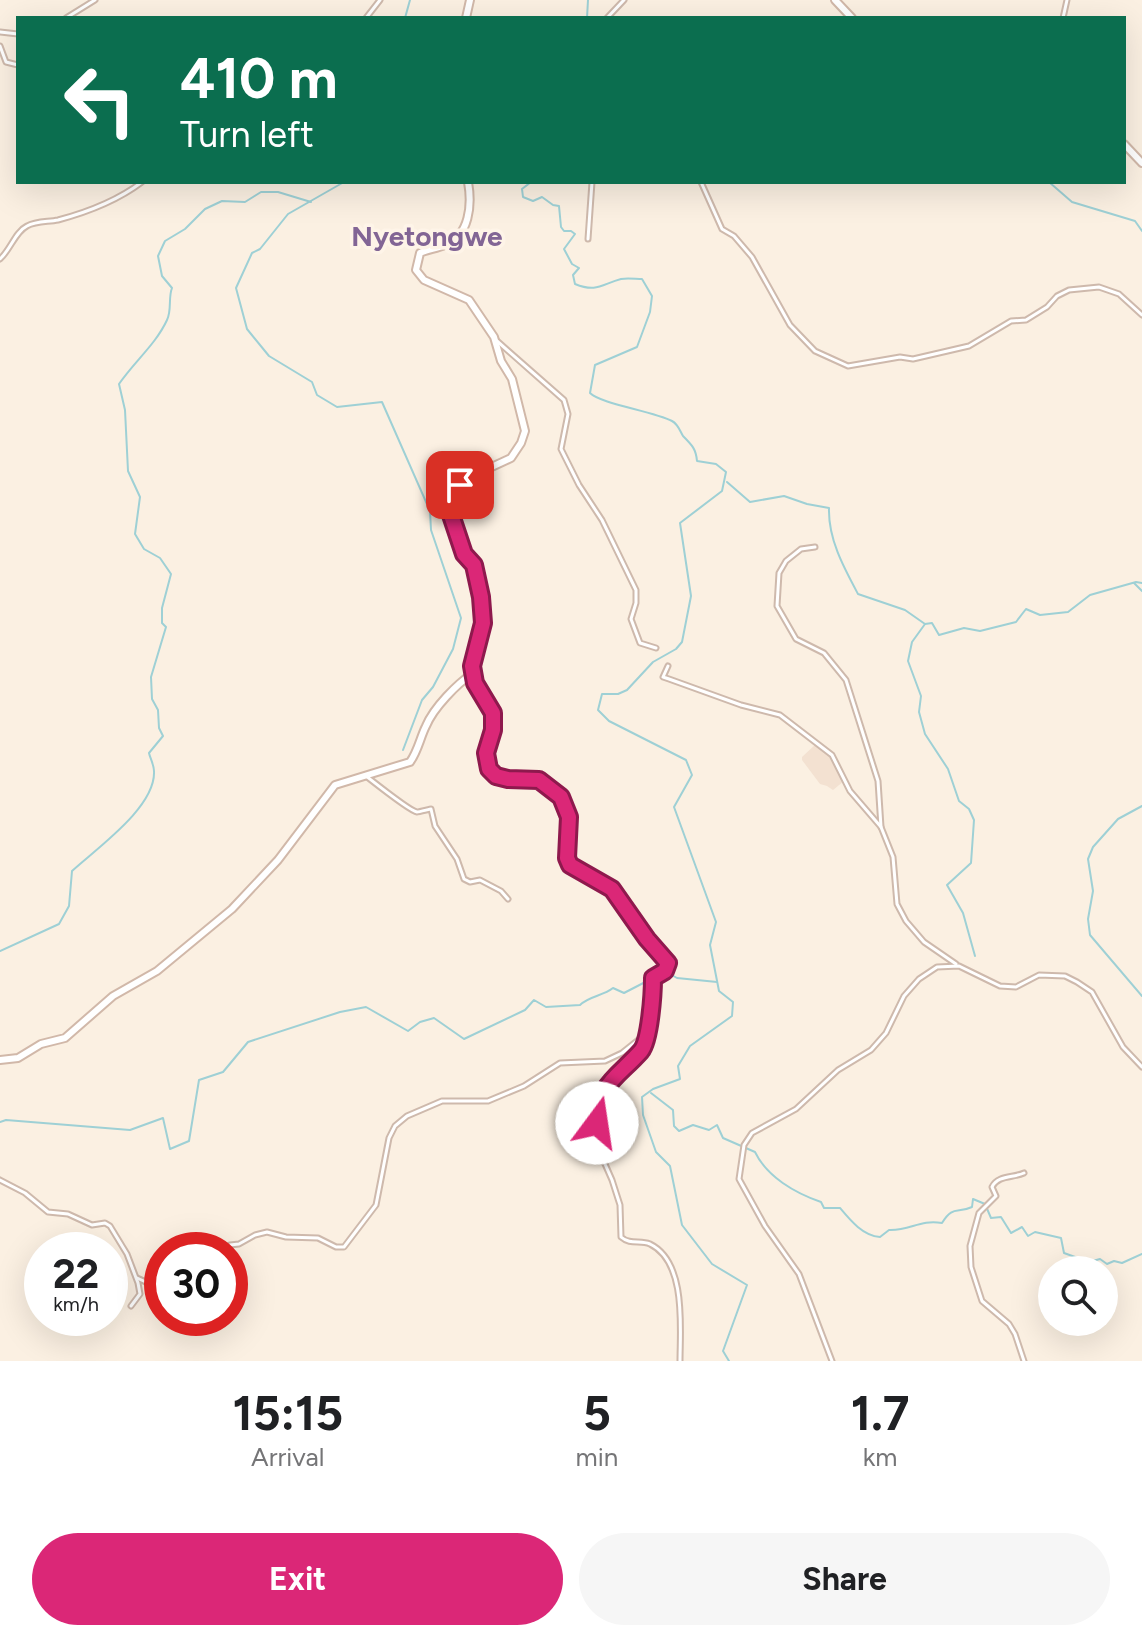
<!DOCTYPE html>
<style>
:root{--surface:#fff;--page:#f6f6f6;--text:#202124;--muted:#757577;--accent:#db2777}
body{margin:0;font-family:Figtree,sans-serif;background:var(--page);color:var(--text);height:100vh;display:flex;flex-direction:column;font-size:30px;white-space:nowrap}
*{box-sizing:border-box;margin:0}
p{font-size:26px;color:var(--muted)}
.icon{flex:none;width:44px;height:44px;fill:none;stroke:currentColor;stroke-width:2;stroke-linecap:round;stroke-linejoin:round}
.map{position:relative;height:1361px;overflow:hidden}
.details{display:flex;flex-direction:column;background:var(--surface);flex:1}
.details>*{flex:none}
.top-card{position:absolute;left:16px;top:16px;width:1110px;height:168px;border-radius:0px;box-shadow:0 8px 32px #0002;background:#0b6e4f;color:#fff;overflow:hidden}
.buttons{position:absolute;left:1038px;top:1256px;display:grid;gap:16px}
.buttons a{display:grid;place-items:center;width:80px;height:80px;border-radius:50%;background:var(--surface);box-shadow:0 8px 32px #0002;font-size:40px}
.speed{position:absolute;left:24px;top:1232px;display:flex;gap:16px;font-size:40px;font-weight:700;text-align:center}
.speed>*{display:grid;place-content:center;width:104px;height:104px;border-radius:50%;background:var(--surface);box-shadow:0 8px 32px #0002;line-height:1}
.speed small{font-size:20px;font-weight:400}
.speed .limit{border:12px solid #d22;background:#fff;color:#111}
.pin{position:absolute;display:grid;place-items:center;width:68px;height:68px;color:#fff;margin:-34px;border-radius:16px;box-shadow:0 4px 12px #0006}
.me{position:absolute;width:88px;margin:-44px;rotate:14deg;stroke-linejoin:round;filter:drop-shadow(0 0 6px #0008)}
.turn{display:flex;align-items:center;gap:28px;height:168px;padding:0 32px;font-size:36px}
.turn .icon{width:104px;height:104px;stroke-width:2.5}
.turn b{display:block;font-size:56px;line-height:68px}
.eta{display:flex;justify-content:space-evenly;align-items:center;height:136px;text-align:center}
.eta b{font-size:48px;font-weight:700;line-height:56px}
.primary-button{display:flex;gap:16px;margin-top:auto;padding:16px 32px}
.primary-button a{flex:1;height:92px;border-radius:48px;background:var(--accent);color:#fff;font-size:32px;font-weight:700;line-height:92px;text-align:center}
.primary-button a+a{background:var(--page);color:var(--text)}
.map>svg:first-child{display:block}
.residential{fill:#f3e1d1}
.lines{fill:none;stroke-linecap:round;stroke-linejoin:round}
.stream{stroke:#9ed0d5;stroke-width:2}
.street-casing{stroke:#ceb9ac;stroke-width:7}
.secondary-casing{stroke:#d1b8a9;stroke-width:10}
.street{stroke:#fff;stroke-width:3}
.secondary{stroke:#fff;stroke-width:6}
.route-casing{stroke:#8e194d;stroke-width:20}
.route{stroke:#db2777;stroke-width:14}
.labels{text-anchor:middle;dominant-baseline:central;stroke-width:7;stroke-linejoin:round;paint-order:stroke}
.quarter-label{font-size:28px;font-weight:bold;fill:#826595;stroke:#fef4e8}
</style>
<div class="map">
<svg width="1142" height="1361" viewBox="0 0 1142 1361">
<rect width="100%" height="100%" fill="#fbf0e2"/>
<polygon class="residential" points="816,744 830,753 844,781 833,790 827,786 820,784 802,760 802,757"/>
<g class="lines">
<g class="stream">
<polyline points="405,18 410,0"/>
<polyline points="587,18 588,0"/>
<polyline points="344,182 288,214 260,249 252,253 236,288 247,329 269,356 312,382 317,395 337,407 382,402 430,511 431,530 461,618 453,649 433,687 422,700 403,750"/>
<path d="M531,182L522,189L523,197L533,201L542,197L553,205L559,206L561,227L564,231H571L575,234L564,249L572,264L579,268L573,275L575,284C597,293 602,284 621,279C627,278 636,279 642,279L652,296L650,312L637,347L595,365L590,393C601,404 653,411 672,421C678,424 680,431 683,436C692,445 696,449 697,461L716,464L726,472L722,491L680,523L691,596L682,642L676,649L653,662L627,690L618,694H602L598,710L609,721L686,760L692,775L674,807L716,922L710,945L719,991L733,1002L732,1016L690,1046L678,1066L680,1079L653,1089L642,1097L643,1115L656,1152L670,1166L682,1225L712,1264L747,1285L723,1351L729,1361"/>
<polyline points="1049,182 1072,202 1135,221 1142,231"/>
<path d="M727,482L750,502L784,496L807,504L829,508C828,539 844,568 858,594L905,610L925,624L912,642L908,661L921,696L919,712L925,734L948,769L959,801L969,809L974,820L971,863L947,885L963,913L975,956"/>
<polyline points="1134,583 1142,591"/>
<polyline points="925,624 932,623 939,635 964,628 980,631 1016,622 1026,609 1040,615 1068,612 1090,595 1136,582 1142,583"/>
<polyline points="1142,806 1118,819 1093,847 1088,859 1093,891 1088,919 1090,935 1142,996"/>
<path d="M0,951L59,924L69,906L72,871C97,848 156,807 154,771C154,765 150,758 149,753L163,736L159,728L158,710L152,699L151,677L166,627L162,623V608L171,574L160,558L144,549L135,534L140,497L128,471L125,410L119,384C134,362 156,344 167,320C172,310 168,298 172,288L162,276L158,256L165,241L185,229L205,209L222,201L245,202L261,192H278L311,202"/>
<path d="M651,1093L673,1110L674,1126L679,1131L693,1125L709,1130L717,1125L723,1138L755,1152C767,1177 795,1193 821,1202L824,1208H840C850,1220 863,1236 880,1237L889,1230C910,1231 920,1219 942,1223C953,1205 957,1214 972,1207L973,1199L985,1204L991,1218L1001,1217L1011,1233L1022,1227L1028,1236L1035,1232L1061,1238L1064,1253L1089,1262L1100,1259L1107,1264L1114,1261L1122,1263L1142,1254"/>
<path d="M0,1122L6,1120L130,1130L163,1118L170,1149L189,1141L199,1080L223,1072L248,1042L340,1012L366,1007L408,1031L420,1022L434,1018L464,1039L525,1010L534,1000L546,1007L580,1005C589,996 603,996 613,988L624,993L653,978L664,979L670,974L677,978L717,982"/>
</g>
<g class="street-casing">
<g id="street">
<polyline points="66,18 95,0"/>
<polyline points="366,18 380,0"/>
<polyline points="607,18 624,0"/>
<polyline points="1063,18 1067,0"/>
<polyline points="0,32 18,34"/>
<polyline points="0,46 6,62 18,65"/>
<polyline points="701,182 722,229 734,236 752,257 790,325 815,351 848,366 900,357 913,359 969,346 1011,321 1026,320 1047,307 1057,296 1069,290 1099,287 1119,294 1142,315"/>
<polyline points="588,239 592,182"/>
<path d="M0,259C11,249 15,232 27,226C36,221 48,222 58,220C88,212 117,201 142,182"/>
<polyline points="497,341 564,400 568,414 561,449 579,485 602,520 636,590 636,603 631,619 640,643 656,648"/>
<polyline points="815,547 801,549 786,561 779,573 777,606 796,639 824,653 846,680 878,781 881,827"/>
<polyline points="668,666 663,677 669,679 741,705 780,715 832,755 850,791 881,827 893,857 897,904 906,921 924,942 956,964"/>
<path d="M474,676C477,691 492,702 494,717C496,736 484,750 489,769C504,786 524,773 542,782C588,802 557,837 570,865L612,889L647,939L668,963L665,971L656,974L653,978V1005L643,1048L605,1087L598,1106V1148L612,1180L620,1205L621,1237C630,1245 640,1240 650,1244C687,1262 680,1329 680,1361"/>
<path d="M366,776C375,783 410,811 417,812C419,812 430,809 431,809L435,826L457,859L464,879L470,882L480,880L501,891L508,899"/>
<polyline points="0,1180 25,1193 48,1212 68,1214 92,1225 105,1223 110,1226 127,1254 138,1283 140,1294 131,1306"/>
<polyline points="220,1250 230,1245 239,1244 255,1235 267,1232 286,1237 318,1238 336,1247 344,1247 376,1205 389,1138 395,1126 407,1116 442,1101 488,1101 524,1086 560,1063 605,1061 622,1053 647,1033"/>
<polyline points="137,1278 148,1283 162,1281"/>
<polyline points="832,1361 799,1274 765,1226 739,1179 744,1145 752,1133 796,1109 838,1070 871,1050 886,1033 904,996 919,979 937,967 959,966 1000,986 1016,987 1039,975 1065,976 1077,982 1092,992 1123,1047 1142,1067"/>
<path d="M1024,1361L1015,1334L1009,1324L982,1301L971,1267L970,1246L979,1213L996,1196L992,1187C998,1175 1013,1178 1024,1173"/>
</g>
</g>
<g class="secondary-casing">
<g id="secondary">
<polyline points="835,0 852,18"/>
<polyline points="466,18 470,0"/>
<polyline points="1124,144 1142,163"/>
<path d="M0,1060L18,1058L41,1044L65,1038L113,996L157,971L232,909L278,860L335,785L410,762C418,751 420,738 426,726C434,707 457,684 473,673L472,666L475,662L483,623L481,597L474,565L464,554L453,524L452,496L470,477L511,458L521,443L525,431L512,379L501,361L494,337L469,300L424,280L416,270L420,253C428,249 436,249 445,245C470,236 472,204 468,182"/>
</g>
</g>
<use href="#street" class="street"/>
<use href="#secondary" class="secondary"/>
</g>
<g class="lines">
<g class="route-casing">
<path id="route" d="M460,485L452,496L451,515L464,554L474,565L481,597L483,623L472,666L475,683L493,713V730L486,753L489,769L496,776L508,779L539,780L561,797L569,817L567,858L570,865L612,889L647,939L668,963L665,971L653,978C653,993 650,1040 641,1051C617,1078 598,1083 597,1123"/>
</g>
<use href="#route" class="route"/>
</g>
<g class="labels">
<g class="quarter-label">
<text x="427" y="236">Nyetongwe</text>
</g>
</g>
</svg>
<div class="buttons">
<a><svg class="icon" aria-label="search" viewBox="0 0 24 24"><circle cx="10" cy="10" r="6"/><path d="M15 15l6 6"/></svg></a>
</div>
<div class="speed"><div>22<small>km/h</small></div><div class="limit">30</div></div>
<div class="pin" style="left:460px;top:485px;background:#d93025"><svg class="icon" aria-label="arrive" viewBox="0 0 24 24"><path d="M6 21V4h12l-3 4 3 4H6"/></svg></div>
<svg class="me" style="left:597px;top:1123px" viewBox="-20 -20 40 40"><circle r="19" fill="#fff"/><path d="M0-13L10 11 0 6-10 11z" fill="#db2777"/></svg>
<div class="top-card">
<div class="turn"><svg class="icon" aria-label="left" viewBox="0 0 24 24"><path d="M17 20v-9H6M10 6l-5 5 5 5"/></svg><div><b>410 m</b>Turn left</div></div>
</div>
</div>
<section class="details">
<div class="eta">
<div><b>15:15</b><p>Arrival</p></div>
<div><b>5</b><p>min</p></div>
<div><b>1.7</b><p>km</p></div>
</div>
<div class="primary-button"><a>Exit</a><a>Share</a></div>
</section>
